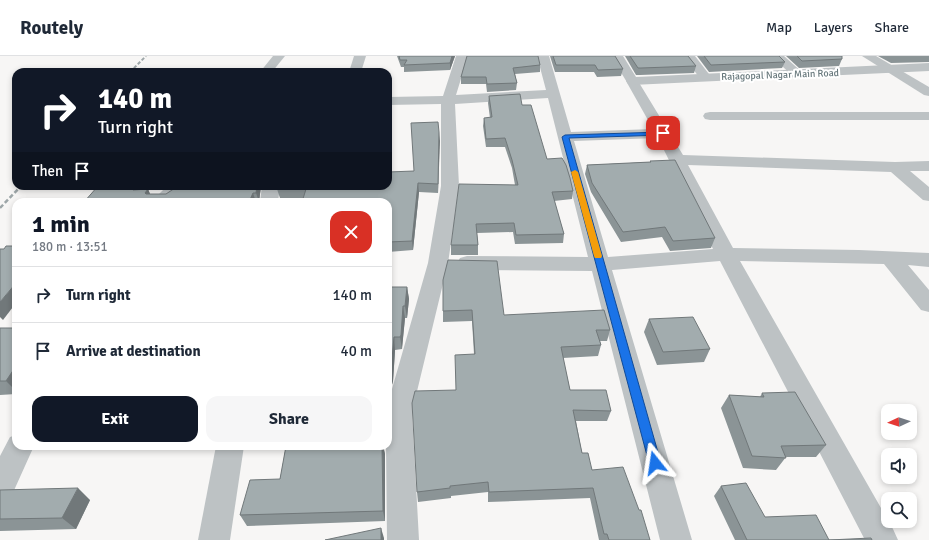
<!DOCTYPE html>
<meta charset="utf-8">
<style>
:root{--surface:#fff;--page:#f6f6f7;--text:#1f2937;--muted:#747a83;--line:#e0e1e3;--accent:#111827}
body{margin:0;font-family:Signika,sans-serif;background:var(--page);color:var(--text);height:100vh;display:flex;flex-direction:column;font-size:15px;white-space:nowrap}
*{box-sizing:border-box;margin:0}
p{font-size:13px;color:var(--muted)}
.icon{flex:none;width:22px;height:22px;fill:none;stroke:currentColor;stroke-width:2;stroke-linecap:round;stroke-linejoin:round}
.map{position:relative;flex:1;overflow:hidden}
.side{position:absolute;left:12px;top:142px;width:380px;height:252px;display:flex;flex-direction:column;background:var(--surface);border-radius:12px;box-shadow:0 2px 6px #0003}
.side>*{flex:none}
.top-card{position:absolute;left:12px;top:12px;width:380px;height:122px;border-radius:12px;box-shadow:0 2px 6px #0003;background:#111827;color:#fff;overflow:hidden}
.needle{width:26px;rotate:266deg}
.controls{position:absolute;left:881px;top:348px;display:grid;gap:8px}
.controls a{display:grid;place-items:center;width:36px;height:36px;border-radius:8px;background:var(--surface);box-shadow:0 2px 6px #0003;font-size:20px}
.pin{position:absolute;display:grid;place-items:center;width:34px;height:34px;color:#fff;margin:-17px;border-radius:8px;box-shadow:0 2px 6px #0006}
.me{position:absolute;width:44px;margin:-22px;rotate:345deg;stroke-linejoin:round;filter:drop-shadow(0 0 3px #0008)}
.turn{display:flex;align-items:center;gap:14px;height:84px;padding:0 20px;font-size:18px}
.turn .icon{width:52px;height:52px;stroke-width:2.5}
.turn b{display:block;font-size:28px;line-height:34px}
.then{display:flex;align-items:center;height:38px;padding:0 20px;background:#0003;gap:8px;font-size:15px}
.round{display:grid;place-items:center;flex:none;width:42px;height:42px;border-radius:12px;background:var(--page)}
.overview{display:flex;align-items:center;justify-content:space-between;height:68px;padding:0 20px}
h1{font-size:24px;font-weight:800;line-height:30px;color:var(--accent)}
.cta{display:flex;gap:8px;margin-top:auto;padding:8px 20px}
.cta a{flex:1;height:46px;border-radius:12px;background:var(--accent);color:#fff;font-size:16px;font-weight:800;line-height:46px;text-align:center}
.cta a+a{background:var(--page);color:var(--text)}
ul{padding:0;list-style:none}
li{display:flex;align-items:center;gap:12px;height:56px;padding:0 20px;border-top:1px solid var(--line)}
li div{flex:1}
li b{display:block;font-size:15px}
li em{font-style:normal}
header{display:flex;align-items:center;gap:24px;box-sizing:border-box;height:56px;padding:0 20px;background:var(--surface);border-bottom:1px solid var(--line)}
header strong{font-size:19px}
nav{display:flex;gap:22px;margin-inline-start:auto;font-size:14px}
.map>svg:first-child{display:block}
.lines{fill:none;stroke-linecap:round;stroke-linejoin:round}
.minor{fill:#bdc2c4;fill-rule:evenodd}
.tertiary{fill:#bdc2c4;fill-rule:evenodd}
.rail-far1{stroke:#9da6a8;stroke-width:2;stroke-dasharray:3.5 2;stroke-linecap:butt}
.rail{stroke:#9da6a8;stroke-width:2.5;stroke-dasharray:4.5 2.5;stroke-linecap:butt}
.wall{fill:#8b9496}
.shaded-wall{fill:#71787a}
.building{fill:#a2acae;stroke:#71787a}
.route{fill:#1a73e8;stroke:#114b97}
.slow{fill:#f59e0b}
.labels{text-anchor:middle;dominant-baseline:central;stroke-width:4;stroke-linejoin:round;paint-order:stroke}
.far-street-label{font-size:10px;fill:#66777b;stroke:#fff}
</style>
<header>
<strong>Routely</strong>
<nav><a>Map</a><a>Layers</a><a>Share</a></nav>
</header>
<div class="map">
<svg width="929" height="484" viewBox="0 0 929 484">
<rect width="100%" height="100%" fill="#f7f6f5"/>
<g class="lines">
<g class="minor">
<polygon points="273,0 285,0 272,16 260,16"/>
<polygon points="354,0 366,0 361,16 349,16"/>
<path d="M456,0H468L456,39L546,34L537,0H549L571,76L653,73L626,25L628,22H636L638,25L683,99L895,106L929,105V115H910L929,131V145L923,144L891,116L688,109L733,192L859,194L929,197V211L908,209L929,234V256L921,254L884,208L740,205L893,473L898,484H865L720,205L612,214L692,484H660L592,215L467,214L460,212L457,207L460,202L467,200L588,201L548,42L455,48L459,130L454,167L448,207L412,356L419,484H387L386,390H388V347L428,207L441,130V48L388,49V41L443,40ZM658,82L713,193L608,201L574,85Z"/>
<polygon points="683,0 695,0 712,22 710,25 702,25"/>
<polygon points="771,0 784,0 804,18 802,21 794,21"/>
<polygon points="862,0 876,0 929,31 929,40 924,39"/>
<polygon points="710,56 929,56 929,64 710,64 705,63 703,60 705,57"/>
<polygon points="171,130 196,130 193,134 177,140 170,146 151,146 165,132"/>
<polygon points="262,130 280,130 278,146 260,146"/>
<polygon points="16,379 16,390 34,390 11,441 0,445 0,400 10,381"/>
<polygon points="216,390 244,390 230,484 198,484"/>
</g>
<polygon class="tertiary" points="611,0 623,0 636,21 929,7 929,15 632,29 628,28"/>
<polyline class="rail-far1" points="130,16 146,0"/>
<polyline class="rail" points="0,152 21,130"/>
</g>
<g class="wall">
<polygon points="397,0 455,0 450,14 404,16 404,11 401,11"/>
<polygon points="467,0 540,9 540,16 515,18 517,27 516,34 487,36 486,28 461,28 461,21"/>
<polygon points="550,0 615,0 623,13 621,20 597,21 594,16 555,16"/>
<polygon points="625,0 688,0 696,10 694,17 640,19 636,19"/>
<polygon points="697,0 779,0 785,6 782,12 709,16"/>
<polygon points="786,0 842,0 842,3 839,10 799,12"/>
<polygon points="878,0 929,0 929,6 891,7"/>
<polygon points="489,40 522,49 547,103 573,135 572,143 554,145 564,178 563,187 515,188 513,176 477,177 478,189 478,199 451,199 451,189 515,129 512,112 505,91 486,91 483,70 484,62 490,62 488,47"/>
<polygon points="439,76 438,137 419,136 413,194 388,196 388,146 303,142 280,142 277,133 414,115"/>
<polygon points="650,105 715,182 711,192 670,195 662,181 621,186 591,136 585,118 587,109 650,106"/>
<polygon points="203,130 261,130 259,146 84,146 146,133 148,133 150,138 166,138"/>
<polygon points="443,224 504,259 610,274 607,285 600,285 601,289 598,300 563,302 570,334 611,355 607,365 576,365 582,397 592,414 650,484 599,484 590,442 488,446 488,436 451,440 451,442 418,446 417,436 456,334 474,298 472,265 443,266"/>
<polygon points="388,231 407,231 409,243 407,262 405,262 402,291 402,293 395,294 393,325 388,342"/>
<polygon points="649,263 710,293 704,306 657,309 644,276"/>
<polygon points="0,272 16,272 16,338 0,339"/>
<polygon points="762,337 826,389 816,401 786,401 776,414 743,412 721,352 729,339 760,341"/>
<polygon points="286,390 383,390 385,398 385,465 247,470 240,459 280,423"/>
<polygon points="721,430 765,461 829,484 872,484 735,484 714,440"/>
<polygon points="0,434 90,444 76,473 0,475"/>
</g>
<g class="shaded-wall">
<polygon points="452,0 455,0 450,14 450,7"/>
<polygon points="439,76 440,85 438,137 438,128"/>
<polygon points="418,127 419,136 413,194 412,185"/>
<polygon points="137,130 149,130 138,143 133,134"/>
<polygon points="257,130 261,130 259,146 256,137"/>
<polygon points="148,133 152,143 145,137"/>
<polygon points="253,137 256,146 249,146"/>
<polygon points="16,227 16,247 3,264 0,261 0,246"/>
<polygon points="407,231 409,243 407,262 405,250"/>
<polygon points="403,250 405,262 402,293 400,281"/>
<polygon points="394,281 395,294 393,325 388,342 388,323"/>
<polygon points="16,310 16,335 6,325"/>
<polygon points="382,390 383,390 385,398 385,465 383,455"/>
<polygon points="78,432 90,444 76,473 62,462"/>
<polygon points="381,472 384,482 384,484 381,484"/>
</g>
<g class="building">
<polygon points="399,0 452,0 450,7 404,9 407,4 400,4"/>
<polygon points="467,0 538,0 540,9 513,12 517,27 487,28 486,21 461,21"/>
<polygon points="553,0 615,0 623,13 598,14 595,9 556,9"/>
<polygon points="630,0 688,0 696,10 641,12 638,12"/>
<polygon points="704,0 779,0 785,6 711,9"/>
<polygon points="797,0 842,0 842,3 802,5"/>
<polygon points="520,38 522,49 531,49 547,103 562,102 566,109 570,122 573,135 552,136 564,178 516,179 514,167 476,168 478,189 451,189 459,128 518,129 512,104 505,82 486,83 484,62 492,61 489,40"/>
<polygon points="438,66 439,76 438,128 418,127 412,185 388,186 388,146 302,146 306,133 277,133 278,130 388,130 388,116 414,115 411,67"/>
<polygon points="675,104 715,182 673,185 665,171 623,176 592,127 587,109 651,106 650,105"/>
<polygon points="98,130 137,130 133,134 148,133 145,137 146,138 166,138 175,132 203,130 257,130 256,137 253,137 249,146 84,146"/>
<polygon points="6,190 16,190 16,227 0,246 0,193 4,193"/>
<polygon points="448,204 497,205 504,259 604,254 610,274 596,274 601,289 561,291 570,334 606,334 611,355 573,354 582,397 588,397 592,414 623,411 639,454 641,454 650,484 609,484 607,478 604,478 593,432 489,436 488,426 450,430 450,432 417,436 412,347 415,335 456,334 455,299 475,298 472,254 443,255 443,224"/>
<polygon points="388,231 407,231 405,250 403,250 401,279 400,281 394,281 391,313 388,323"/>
<polygon points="693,261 710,293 663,296 649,263"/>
<polygon points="0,272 16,272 16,310 6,325 0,325"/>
<polygon points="795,336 826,389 781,390 786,402 752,400 729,339 764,341 762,337"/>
<polygon points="286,390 340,390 340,391 350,390 382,390 383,455 240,459 250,424 280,423"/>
<polygon points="746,427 765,461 816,459 829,484 871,482 872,484 747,484 721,430"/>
<polygon points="78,432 62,462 0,463 0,434"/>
<polygon points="381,472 381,484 325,484"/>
</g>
<polygon class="route" points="663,76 666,77 665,79 569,82 661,407 660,411 655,413 651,411 649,407 562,81 565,79"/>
<polygon class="slow" points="575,114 578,116 602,200 601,202 595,202 594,200 571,116"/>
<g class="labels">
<g class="far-street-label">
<text transform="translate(780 19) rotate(-2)">Rajagopal Nagar Main Road</text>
</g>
</g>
</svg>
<div class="controls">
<a><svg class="needle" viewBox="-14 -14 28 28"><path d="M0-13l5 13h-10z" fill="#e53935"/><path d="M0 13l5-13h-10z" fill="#747a83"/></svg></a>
<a><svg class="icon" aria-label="sound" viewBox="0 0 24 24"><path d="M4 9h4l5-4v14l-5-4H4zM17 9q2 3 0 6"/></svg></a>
<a><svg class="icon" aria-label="search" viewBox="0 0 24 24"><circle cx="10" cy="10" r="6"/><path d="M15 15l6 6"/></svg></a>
</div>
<div class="pin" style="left:663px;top:77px;background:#d93025"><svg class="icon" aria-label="arrive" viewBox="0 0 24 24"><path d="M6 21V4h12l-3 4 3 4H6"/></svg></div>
<svg class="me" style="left:655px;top:407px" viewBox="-20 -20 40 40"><path d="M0-17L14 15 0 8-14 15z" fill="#1a73e8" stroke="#fff" stroke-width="4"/></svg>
<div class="top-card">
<div class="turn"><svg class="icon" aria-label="right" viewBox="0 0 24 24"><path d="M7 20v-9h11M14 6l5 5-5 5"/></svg><div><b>140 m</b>Turn right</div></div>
<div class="then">Then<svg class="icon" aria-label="arrive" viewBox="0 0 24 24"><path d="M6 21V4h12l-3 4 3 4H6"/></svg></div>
</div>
<section class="side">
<div class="overview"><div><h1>1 min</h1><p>180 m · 13:51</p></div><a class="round" style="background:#d93025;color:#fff"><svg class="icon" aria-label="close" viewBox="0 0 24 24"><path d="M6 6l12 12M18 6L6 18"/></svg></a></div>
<ul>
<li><svg class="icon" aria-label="right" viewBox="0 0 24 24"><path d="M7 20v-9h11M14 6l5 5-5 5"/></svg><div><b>Turn right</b></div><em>140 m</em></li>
<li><svg class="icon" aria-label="arrive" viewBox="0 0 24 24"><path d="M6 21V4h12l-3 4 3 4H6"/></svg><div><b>Arrive at destination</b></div><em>40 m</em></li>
</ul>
<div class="cta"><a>Exit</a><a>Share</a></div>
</section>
</div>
